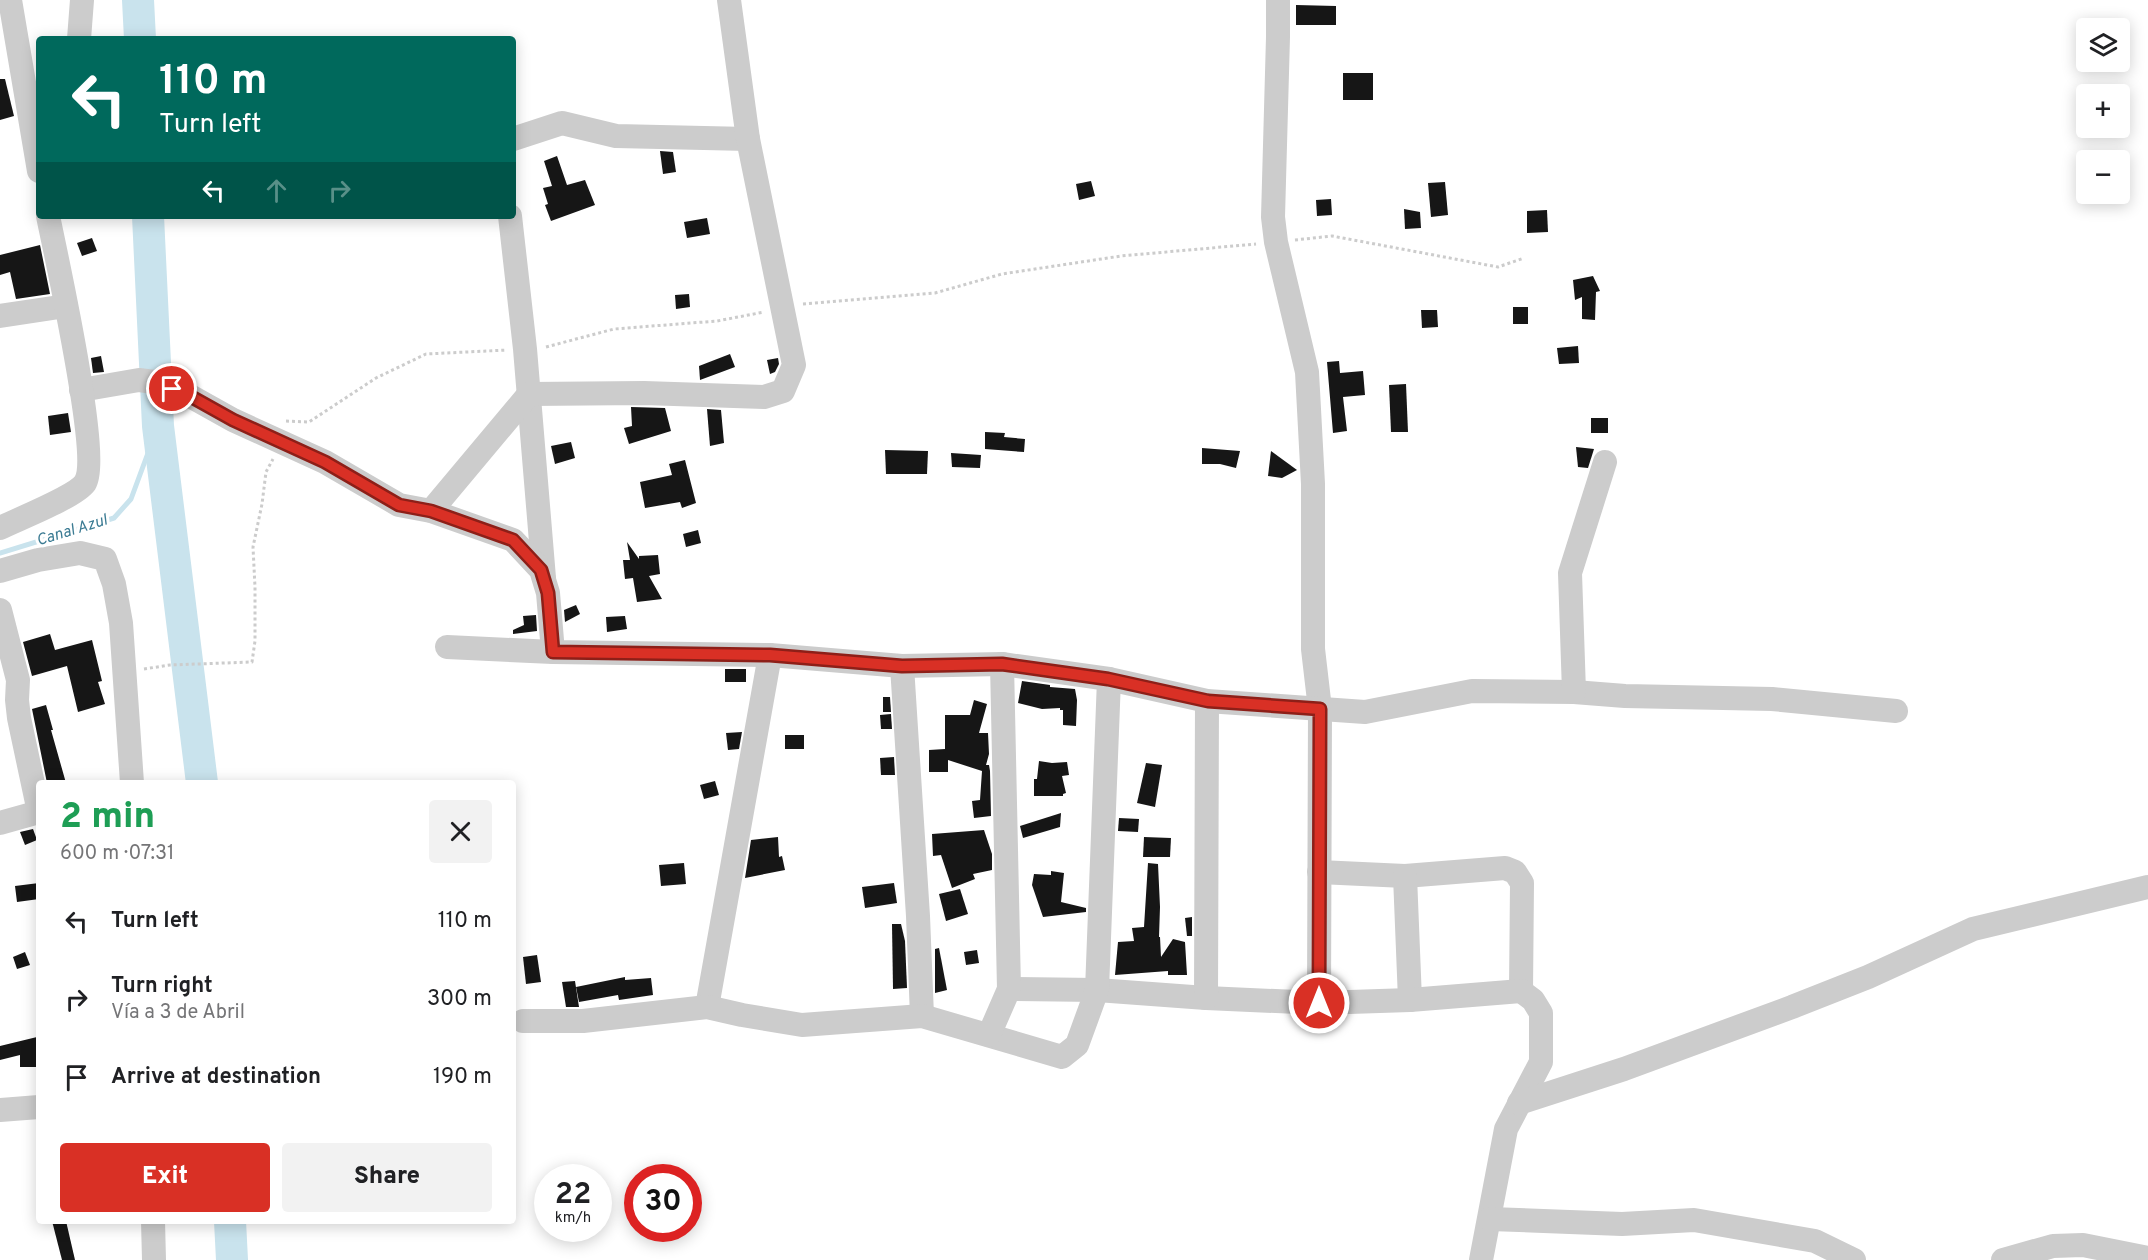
<!DOCTYPE html>
<meta charset="utf-8">
<style>
:root{--surface:#fff;--page:#f2f2f2;--text:#202124;--muted:#757577;--accent:#d93025}
body{margin:0;font-family:Overpass,sans-serif;background:var(--page);color:var(--text);height:100vh;display:flex;flex-direction:column;font-size:22px;white-space:nowrap}
*{box-sizing:border-box;margin:0}
p{font-size:20px;color:var(--muted)}
.icon{flex:none;width:33px;height:33px;fill:none;stroke:currentColor;stroke-width:2;stroke-linecap:round;stroke-linejoin:round}
.map{position:relative;flex:1;overflow:hidden}
.drawer{position:absolute;left:36px;top:780px;width:480px;height:444px;display:flex;flex-direction:column;background:var(--surface);border-radius:6px;box-shadow:0 3px 15px #0003}
.drawer>*{flex:none}
.guide{position:absolute;left:36px;top:36px;width:480px;height:183px;border-radius:6px;box-shadow:0 3px 15px #0003;background:#00695c;color:#fff;overflow:hidden}
.tools{position:absolute;left:2076px;top:18px;display:grid;gap:12px}
.tools a{display:grid;place-items:center;width:54px;height:54px;border-radius:6px;background:var(--surface);box-shadow:0 3px 15px #0003;font-size:30px}
.speed{position:absolute;left:534px;top:1164px;display:flex;gap:12px;font-size:30px;font-weight:700;text-align:center}
.speed>*{display:grid;place-content:center;width:78px;height:78px;border-radius:50%;background:var(--surface);box-shadow:0 3px 15px #0003;line-height:1}
.speed small{font-size:15px;font-weight:400}
.speed .limit{border:9px solid #d22;background:#fff;color:#111}
.pin{position:absolute;display:grid;place-items:center;width:51px;height:51px;color:#fff;margin:-26px;border:3px solid #fff;border-radius:50%;box-shadow:0 2px 6px #0007}
.me{position:absolute;width:66px;margin:-33px;rotate:0deg;stroke-linejoin:round;filter:drop-shadow(0 0 4px #0008)}
.turn{display:flex;align-items:center;gap:21px;height:126px;padding:0 24px;font-size:27px}
.turn .icon{width:78px;height:78px;stroke-width:2.5}
.turn b{display:block;font-size:42px;line-height:51px}
.lanes{display:flex;align-items:center;height:57px;padding:0 24px;background:#0003;justify-content:center;gap:30px;direction:ltr}
.lanes .off{opacity:.35}
.round{display:grid;place-items:center;flex:none;width:63px;height:63px;border-radius:6px;background:var(--page)}
.head{display:flex;align-items:center;justify-content:space-between;height:102px;padding:0 24px}
h1{font-size:36px;font-weight:800;line-height:45px;color:#1e9e55}
.cta{display:flex;gap:12px;margin-top:auto;padding:12px 24px}
.cta a{flex:1;height:69px;border-radius:6px;background:var(--accent);color:#fff;font-size:24px;font-weight:800;line-height:69px;text-align:center}
.cta a+a{background:var(--page);color:var(--text)}
ul{padding:0;list-style:none}
li{display:flex;align-items:center;gap:18px;height:78px;padding:0 24px}
li div{flex:1}
li b{display:block;font-size:22px}
li em{font-style:normal}
.map>svg:first-child{display:block}
.lines{fill:none;stroke-linecap:round;stroke-linejoin:round}
.stream{stroke:#c9e3ed;stroke-width:5}
.river{stroke:#c9e3ed;stroke-width:32}
.building{fill:#161616}
.path{stroke:#ccc;stroke-width:3;stroke-dasharray:3 3;stroke-linecap:butt}
.minor{stroke:#ccc;stroke-width:24}
.route-casing{stroke:#8d1f18;stroke-width:15}
.route{stroke:#d93025;stroke-width:10}
.labels{text-anchor:middle;dominant-baseline:central;stroke-width:6;stroke-linejoin:round;paint-order:stroke}
.water-label{font-size:16px;font-style:italic;fill:#3b7b93;stroke:#fff}
</style>
<div class="map">
<svg width="2148" height="1260" viewBox="0 0 2148 1260">
<rect width="100%" height="100%" fill="#fff"/>
<g class="lines">
<polyline class="stream" points="0,553 114,518 131,499 158,426"/>
<g class="river">
<polyline points="138,0 140,39"/>
<polyline points="148,216 158,426 202,783"/>
<polyline points="230,1221 232,1260"/>
</g>
</g>
<g class="building">
<polygon points="1296,5 1336,6 1336,25 1296,25"/>
<rect x="1343" y="73" width="30" height="27"/>
<polygon points="0,79 5,79 14,116 0,120"/>
<polygon points="660,151 673,152 676,172 663,174"/>
<polygon points="557,156 567,185 585,180 595,205 551,221 545,205 548,204 543,188 552,186 544,161"/>
<polygon points="1091,181 1095,196 1079,200 1076,184"/>
<polygon points="1445,182 1448,215 1431,217 1428,183"/>
<polygon points="1331,199 1332,215 1317,216 1316,200"/>
<polygon points="1404,209 1420,212 1421,228 1405,229"/>
<polygon points="1547,210 1548,232 1527,233 1527,211"/>
<polygon points="707,218 710,234 687,238 684,222"/>
<polygon points="92,238 97,251 82,256 77,243"/>
<polygon points="40,245 50,294 16,299 10,272 0,275 0,255"/>
<polygon points="1593,276 1600,291 1596,292 1595,320 1582,319 1582,297 1575,300 1573,280"/>
<polygon points="689,294 690,307 676,309 675,295"/>
<rect x="1513" y="307" width="15" height="17"/>
<polygon points="1421,310 1437,310 1438,327 1422,328"/>
<polygon points="1578,346 1579,363 1559,364 1557,348"/>
<polygon points="730,354 735,367 700,380 699,366"/>
<polygon points="101,356 104,372 93,373 91,358"/>
<polygon points="778,358 779,364 775,372 770,374 767,360"/>
<polygon points="1339,361 1340,373 1363,371 1365,395 1343,397 1347,431 1333,433 1327,362"/>
<polygon points="1406,384 1408,432 1391,432 1389,385"/>
<polygon points="631,407 665,408 671,431 629,444 624,428 632,426"/>
<polygon points="707,409 721,410 724,443 710,446"/>
<polygon points="68,413 71,432 50,435 48,416"/>
<rect x="1591" y="418" width="17" height="15"/>
<polygon points="985,432 1005,433 1004,437 1025,439 1024,452 985,449"/>
<polygon points="571,442 575,458 555,464 551,446"/>
<polygon points="1576,447 1594,449 1588,468 1578,467"/>
<polygon points="1202,448 1240,451 1236,468 1220,464 1202,464"/>
<polygon points="885,450 928,451 927,474 886,474"/>
<polygon points="1271,451 1297,470 1282,478 1268,476"/>
<polygon points="951,453 981,455 980,468 952,467"/>
<polygon points="685,460 696,503 682,508 680,502 645,508 640,482 672,475 669,464"/>
<polygon points="698,530 701,543 686,547 683,534"/>
<polygon points="627,542 639,559 639,556 658,555 660,574 649,576 662,599 637,602 633,578 625,579 623,560 630,560"/>
<polygon points="576,605 580,614 565,622 564,610"/>
<polygon points="536,615 537,631 513,634 513,630 524,625 523,616"/>
<polygon points="625,616 627,629 607,632 606,617"/>
<polygon points="50,634 55,650 92,640 102,681 98,682 105,704 78,712 67,666 32,676 23,642"/>
<rect x="725" y="669" width="21" height="13"/>
<polygon points="1022,681 1050,685 1050,687 1075,689 1077,700 1076,726 1063,725 1063,710 1060,710 1060,708 1042,709 1018,703"/>
<polygon points="883,697 890,697 891,712 883,712"/>
<polygon points="974,700 987,704 979,733 988,733 989,754 986,765 989,765 990,771 991,816 974,818 972,801 980,800 982,771 948,760 948,772 929,772 929,750 945,749 945,715 970,715"/>
<polygon points="46,705 53,730 51,730 66,783 47,783 32,709"/>
<polygon points="891,714 892,729 881,729 880,715"/>
<polygon points="742,732 739,749 728,750 726,733"/>
<rect x="785" y="735" width="19" height="14"/>
<polygon points="894,757 895,775 881,775 880,758"/>
<polygon points="1039,761 1052,763 1067,762 1069,775 1062,776 1066,793 1063,794 1063,796 1034,796 1034,779 1037,779"/>
<polygon points="1146,763 1162,765 1155,807 1137,803"/>
<polygon points="715,781 719,795 704,799 700,785"/>
<polygon points="1061,813 1060,827 1023,838 1020,826"/>
<polygon points="1119,818 1139,819 1138,832 1118,831"/>
<polygon points="33,829 37,840 25,845 20,832"/>
<polygon points="984,830 992,854 992,870 973,874 975,879 952,888 941,855 933,856 932,834"/>
<polygon points="778,837 779,857 782,856 785,870 745,878 751,840"/>
<polygon points="1144,837 1171,838 1170,857 1143,857"/>
<polygon points="684,863 686,884 661,886 659,865"/>
<polygon points="1148,863 1158,864 1160,907 1159,937 1160,937 1161,957 1173,939 1185,942 1187,975 1168,975 1168,971 1115,975 1118,942 1134,941 1132,928 1144,927"/>
<polygon points="1051,871 1064,873 1061,902 1086,908 1086,912 1043,917 1032,885 1034,874 1051,875"/>
<polygon points="39,883 39,899 17,902 15,886"/>
<polygon points="894,883 897,903 865,908 862,887"/>
<polygon points="960,889 968,914 946,921 939,894"/>
<polygon points="1192,917 1192,936 1187,936 1185,918"/>
<polygon points="892,924 901,924 905,941 907,988 893,989"/>
<polygon points="939,948 947,990 935,993 935,949"/>
<polygon points="977,950 979,963 966,965 964,952"/>
<polygon points="25,952 30,965 17,969 13,957"/>
<polygon points="537,955 541,982 526,984 523,957"/>
<polygon points="625,977 625,980 651,978 653,995 619,1000 618,995 579,1002 576,987"/>
<polygon points="575,981 579,1007 566,1007 562,982"/>
<polygon points="37,1037 39,1067 20,1067 20,1055 0,1060 0,1046"/>
<polygon points="52,1221 66,1221 75,1260 62,1260"/>
</g>
<g class="lines">
<g class="path">
<polyline points="1295,240 1332,236 1498,267 1524,258"/>
<polyline points="803,304 935,293 1002,274 1121,256 1256,244"/>
<polyline points="546,347 614,329 717,321 764,312"/>
<polyline points="286,421 309,422 376,378 426,354 507,350"/>
<polyline points="144,669 170,665 252,662 255,641 255,587 253,547 262,504 266,472 273,459"/>
</g>
<g class="minor">
<polyline points="10,0 39,171"/>
<polyline points="1278,0 1278,37 1273,217 1276,242 1307,372 1313,484 1313,649 1320,709 1319,1003"/>
<polyline points="79,39 82,0"/>
<polyline points="513,139 562,123 616,136 748,139"/>
<polyline points="510,216 525,349 544,578"/>
<polyline points="0,316 66,306"/>
<polyline points="81,390 139,380 154,382 190,396 233,420 325,462 399,505 431,511 513,540 541,570 548,593 553,652"/>
<polyline points="431,511 529,394 644,393 764,397 783,391 794,365 748,139 729,0"/>
<path d="M0,528C18,519 75,497 85,483C101,458 56,255 48,216"/>
<polyline points="0,571 38,560 80,553 105,559 114,584 121,623 132,783"/>
<polyline points="0,610 18,680 17,700 19,718 39,812"/>
<polyline points="447,647 553,652 770,655 902,666 1002,664 1109,679 1207,701 1365,712 1472,691 1574,692 1625,696 1772,699 1896,711"/>
<polyline points="902,666 918,916 922,1016"/>
<polyline points="1574,692 1570,573 1605,462"/>
<polyline points="0,823 39,812"/>
<polyline points="1319,872 1405,876 1505,868 1515,872 1522,883 1521,991 1533,1000 1541,1013 1541,1062 1506,1129 1481,1260"/>
<polyline points="1405,876 1410,1000"/>
<polyline points="1009,989 1097,990 1206,998 1319,1003 1410,1000 1521,991"/>
<polyline points="1206,998 1207,701"/>
<polyline points="707,1007 770,655"/>
<polyline points="523,1021 583,1021 707,1007 742,1015 802,1025 922,1016 1062,1057 1077,1045 1097,990 1109,679"/>
<polyline points="989,1035 1009,989 1002,664"/>
<polyline points="1519,1103 1624,1069 1792,1007 1868,977 1973,929 2148,887"/>
<polyline points="0,1110 39,1107"/>
<polyline points="1490,1219 1622,1224 1694,1220 1815,1241 1854,1260"/>
<polyline points="153,1221 154,1260"/>
<polyline points="2003,1260 2053,1246 2083,1245 2148,1258"/>
</g>
</g>
<g class="lines">
<g class="route-casing">
<polyline id="route" points="172,389 190,396 233,420 325,462 399,505 431,511 513,540 541,570 548,593 553,652 770,655 902,666 1002,664 1108,679 1208,701 1320,709 1319,1003"/>
</g>
<use href="#route" class="route"/>
</g>
<g class="labels">
<g class="water-label">
<text transform="translate(72 531) rotate(-17)">Canal Azul</text>
</g>
</g>
</svg>
<div class="tools">
<a><svg class="icon" aria-label="layers" viewBox="0 0 24 24"><path d="M12 4l9 5-9 5-9-5zM3 14l9 5 9-5"/></svg></a>
<a>+</a>
<a>−</a>
</div>
<div class="speed"><div>22<small>km/h</small></div><div class="limit">30</div></div>
<div class="pin" style="left:172px;top:389px;background:#d93025"><svg class="icon" aria-label="arrive" viewBox="0 0 24 24"><path d="M6 21V4h12l-3 4 3 4H6"/></svg></div>
<svg class="me" style="left:1319px;top:1003px" viewBox="-20 -20 40 40"><circle r="17" fill="#d93025" stroke="#fff" stroke-width="3"/><path d="M0-11L8 9 0 5-8 9z" fill="#fff"/></svg>
<div class="guide">
<div class="turn"><svg class="icon" aria-label="left" viewBox="0 0 24 24"><path d="M17 20v-9H6M10 6l-5 5 5 5"/></svg><div><b>110 m</b>Turn left</div></div>
<div class="lanes"><svg class="icon" aria-label="left" viewBox="0 0 24 24"><path d="M17 20v-9H6M10 6l-5 5 5 5"/></svg><svg class="icon off" aria-label="ahead" viewBox="0 0 24 24"><path d="M12 20V5M6 11l6-6 6 6"/></svg><svg class="icon off" aria-label="right" viewBox="0 0 24 24"><path d="M7 20v-9h11M14 6l5 5-5 5"/></svg></div>
</div>
<section class="drawer">
<div class="head"><div><h1>2 min</h1><p>600 m · 07:31</p></div><a class="round"><svg class="icon" aria-label="close" viewBox="0 0 24 24"><path d="M6 6l12 12M18 6L6 18"/></svg></a></div>
<ul>
<li><svg class="icon" aria-label="left" viewBox="0 0 24 24"><path d="M17 20v-9H6M10 6l-5 5 5 5"/></svg><div><b>Turn left</b></div><em>110 m</em></li>
<li><svg class="icon" aria-label="right" viewBox="0 0 24 24"><path d="M7 20v-9h11M14 6l5 5-5 5"/></svg><div><b>Turn right</b><p>Vía a 3 de Abril</p></div><em>300 m</em></li>
<li><svg class="icon" aria-label="arrive" viewBox="0 0 24 24"><path d="M6 21V4h12l-3 4 3 4H6"/></svg><div><b>Arrive at destination</b></div><em>190 m</em></li>
</ul>
<div class="cta"><a>Exit</a><a>Share</a></div>
</section>
</div>
